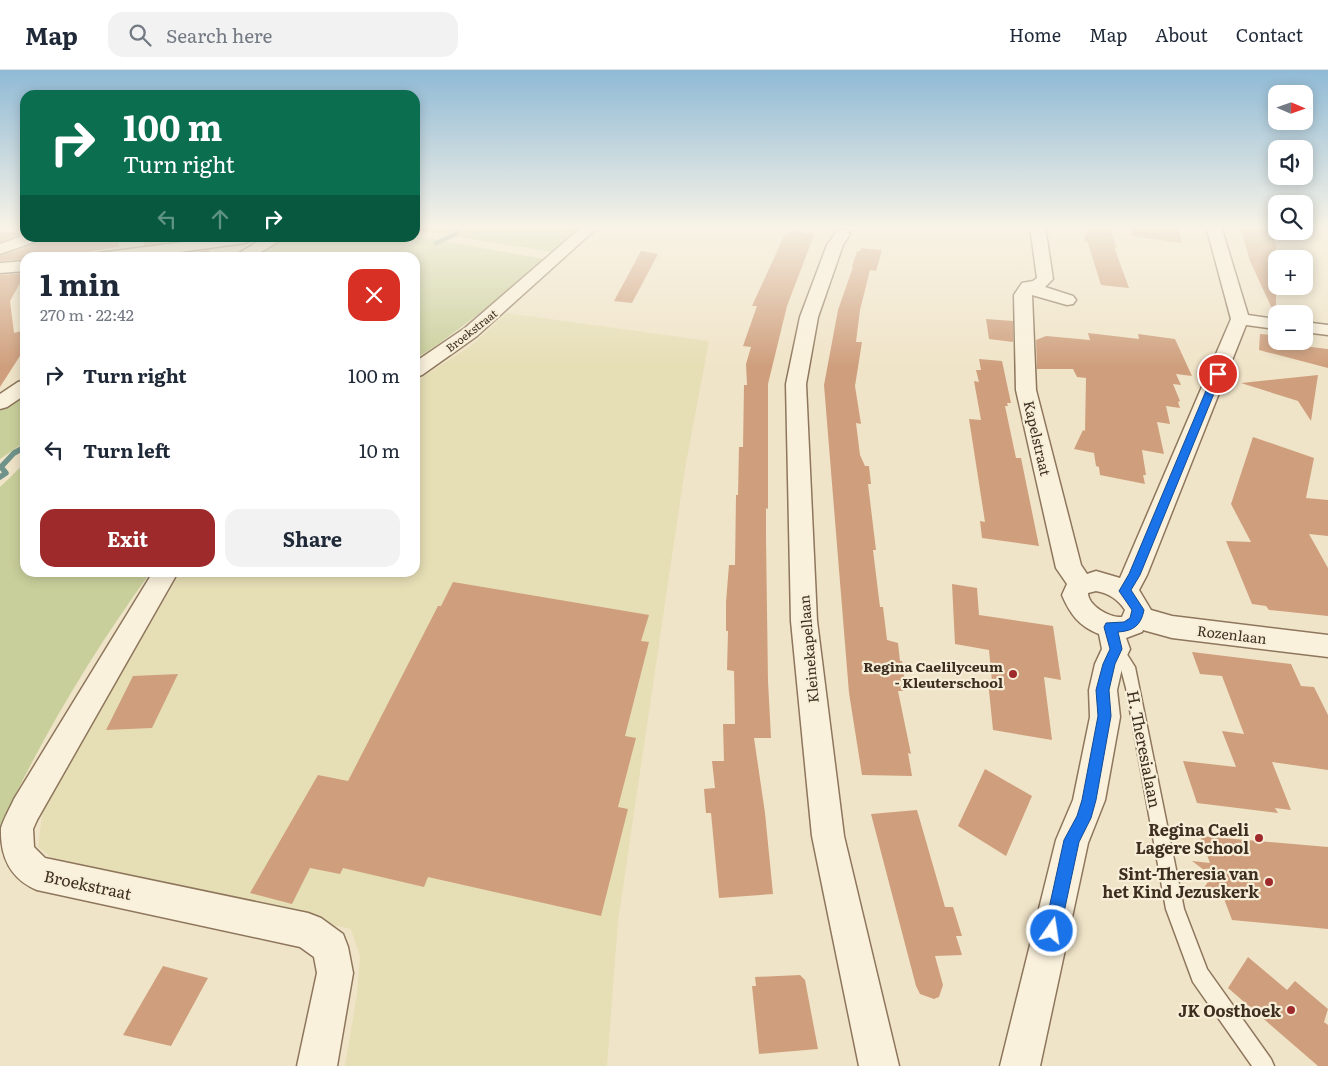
<!DOCTYPE html>
<meta charset="utf-8">
<style>
:root{--surface:#fff;--page:#f2f2f3;--text:#1f2937;--muted:#747a83;--line:#e0e1e3;--accent:#9e2a2b}
body{margin:0;font-family:Literata,serif;background:var(--page);color:var(--text);height:100vh;display:flex;flex-direction:column;font-size:19px;white-space:nowrap}
*{box-sizing:border-box;margin:0}
p{font-size:16px;color:var(--muted)}
.icon{flex:none;width:28px;height:28px;fill:none;stroke:currentColor;stroke-width:2;stroke-linecap:round;stroke-linejoin:round}
.map{position:relative;flex:1;overflow:hidden}
.details{position:absolute;left:20px;top:182px;width:400px;height:325px;display:flex;flex-direction:column;background:var(--surface);border-radius:15px;box-shadow:0 2px 12px #0003}
.details>*{flex:none}
.banner{position:absolute;left:20px;top:20px;width:400px;height:152px;border-radius:15px;box-shadow:0 2px 12px #0003;background:#0b6e4f;color:#fff;overflow:hidden}
.needle{width:32px;rotate:92deg}
.controls{position:absolute;left:1268px;top:15px;display:grid;gap:10px}
.controls a{display:grid;place-items:center;width:45px;height:45px;border-radius:10px;background:var(--surface);box-shadow:0 2px 12px #0003;font-size:25px}
.pin{position:absolute;display:grid;place-items:center;width:42px;height:42px;color:#fff;margin:-21px;border:2px solid #fff;border-radius:50%;box-shadow:0 1px 5px #0007}
.me{position:absolute;width:55px;margin:-28px;rotate:13deg;stroke-linejoin:round;filter:drop-shadow(0 0 4px #0008)}
.turn{display:flex;align-items:center;gap:18px;height:105px;padding:0 20px;font-size:22px}
.turn .icon{width:65px;height:65px;stroke-width:2.5}
.turn b{display:block;font-size:35px;line-height:42px}
.lanes{display:flex;align-items:center;height:48px;padding:0 20px;background:#0003;justify-content:center;gap:25px;direction:ltr}
.lanes .off{opacity:.35}
.round{display:grid;place-items:center;flex:none;width:52px;height:52px;border-radius:15px;background:var(--page)}
.head{display:flex;align-items:center;justify-content:space-between;height:85px;padding:0 20px}
h1{font-size:30px;font-weight:700;line-height:38px}
.action{display:flex;gap:10px;margin-top:auto;padding:10px 20px}
.action a{flex:1;height:58px;border-radius:15px;background:var(--accent);color:#fff;font-size:20px;font-weight:700;line-height:58px;text-align:center}
.action a+a{background:var(--page);color:var(--text)}
ul{padding:0;list-style:none}
li{display:flex;align-items:center;gap:15px;height:75px;padding:0 20px}
li div{flex:1}
li b{display:block;font-size:19px}
li em{font-style:normal}
header{display:flex;align-items:center;gap:30px;box-sizing:border-box;height:70px;padding:0 25px;background:var(--surface);border-bottom:1px solid var(--line)}
header strong{font-size:24px}
nav{display:flex;gap:28px;margin-inline-start:auto;font-size:18px}
.search{width:350px;height:45px;background:var(--page);display:flex;align-items:center;gap:12px;box-sizing:border-box;padding:0 18px;border-radius:15px;color:var(--muted);font-size:19px}
.map>svg:first-child{display:block}
.farmland{fill:#e6deb5}
.green{fill:#c9cf9b}
.lines{fill:none;stroke-linecap:round;stroke-linejoin:round}
.stream-far1{stroke:#6f938a;stroke-width:4.5}
.stream{stroke:#6f938a;stroke-width:5.5}
.building{fill:#cf9f7d}
.service-casing{stroke:#8d765c;stroke-width:3}
.minor-casing{stroke:#8d765c;stroke-width:3}
.service{fill:#faf1dc;fill-rule:evenodd}
.minor{fill:#faf1dc;fill-rule:evenodd}
.route{fill:#1a73e8;stroke:#114b97}
.poi-dot{fill:#9e2a2b;stroke:#f7eed8;stroke-width:2}
.labels{text-anchor:middle;dominant-baseline:central;stroke-width:4.5;stroke-linejoin:round;paint-order:stroke}
.far-street-label{font-size:11px;fill:#3d2e20;stroke:#f7eed8}
.street-label{font-size:14px;fill:#3d2e20;stroke:#f7eed8}
.poi-label{font-size:14px;font-weight:bold;fill:#3d2e20;stroke:#f7eed8;text-anchor:end}
.near-street-label{font-size:16px;fill:#3d2e20;stroke:#f7eed8}
.near-poi-label{font-size:16px;font-weight:bold;fill:#3d2e20;stroke:#f7eed8;text-anchor:end}
</style>
<header>
<strong>Map</strong>
<div class="search"><svg class="icon" aria-label="search" viewBox="0 0 24 24"><circle cx="10" cy="10" r="6"/><path d="M15 15l6 6"/></svg>Search here</div>
<nav><a>Home</a><a>Map</a><a>About</a><a>Contact</a></nav>
</header>
<div class="map">
<svg width="1328" height="996" viewBox="0 0 1328 996">
<rect width="100%" height="100%" fill="#f0e4c8"/>
<polygon class="farmland" points="506,243 709,271 685,398 618,851 607,996 345,996 357,924 360,886 351,859 146,816 57,792 38,777 43,737 180,503 415,502 415,312 472,275"/>
<g class="green">
<polygon points="415,156 582,156 553,182 415,160"/>
<path d="M415,166L543,189C503,225 461,260 415,289V188H245L278,168H415Z"/>
<polygon points="25,324 25,372 0,389 0,341"/>
<path d="M25,393V502L150,503C93,582 41,668 0,757V417Z"/>
</g>
<g class="lines">
<polyline class="stream-far1" points="436,173 456,164 461,156"/>
<polyline class="stream" points="0,407 6,403 1,397 14,383 25,377"/>
</g>
<g class="building">
<polygon points="1092,156 1109,156 1117,178 1114,177 1129,218 1101,215 1088,173 1083,170"/>
<polygon points="1132,156 1178,156 1182,173 1131,166"/>
<polygon points="1240,157 1271,161 1276,174 1276,247 1250,191"/>
<polygon points="793,160 814,165 787,236 768,314 768,439 766,438 766,468 768,611 771,668 754,668 765,743 773,824 719,828 711,743 706,743 704,719 715,718 712,691 724,691 723,654 735,654 734,601 727,600 728,561 726,561 726,532 729,495 735,495 736,425 738,425 739,377 743,377 744,315 747,315 746,294 751,277 743,276 757,236 752,236 784,166"/>
<polygon points="0,162 25,162 25,163 0,172"/>
<polygon points="42,168 118,168 119,177 49,188 25,188 25,189 0,191 0,186 38,173"/>
<polygon points="143,168 204,168 144,175"/>
<polygon points="861,178 882,180 876,201 870,200 860,240 856,272 862,272 855,316 861,354 856,353 860,385 865,396 869,396 871,414 868,414 876,480 873,480 880,537 883,537 887,570 898,573 900,591 902,591 905,612 901,612 903,621 898,621 911,684 908,683 912,706 862,705 849,623 824,315 838,240 853,197 852,197 857,181 860,181"/>
<polygon points="209,180 207,188 154,188"/>
<polygon points="641,181 658,184 632,233 614,231"/>
<polygon points="25,203 25,212 20,213 10,231 14,263 25,260 25,278 0,317 0,205"/>
<polygon points="986,249 1013,251 1013,272 989,269"/>
<polygon points="1088,263 1139,269 1138,264 1175,269 1192,306 1176,304 1181,315 1173,314 1180,331 1178,332 1180,338 1166,336 1170,354 1157,352 1164,384 1142,380 1146,405 1143,405 1145,414 1100,405 1099,397 1096,396 1094,383 1074,379 1083,360 1085,361 1086,308 1077,307 1073,299 1037,299 1036,270 1046,266 1090,270"/>
<polygon points="1260,264 1273,265 1277,273 1328,279 1328,298 1259,280"/>
<polygon points="979,289 1002,291 1011,333 1007,333 1008,336 1005,336 1016,388 1021,388 1039,476 982,468 980,451 985,452 969,349 981,350 974,311 979,312 976,300 981,300"/>
<polygon points="1318,305 1311,351 1298,331 1241,313"/>
<polygon points="1253,367 1314,388 1306,428 1328,430 1328,466 1309,464 1328,498 1328,546 1269,540 1266,536 1252,534 1226,471 1251,472 1231,434"/>
<polygon points="453,512 649,545 641,571 649,572 625,666 636,668 618,737 628,739 601,846 428,807 424,817 343,798 340,804 310,798 292,834 250,823 318,705 348,711 438,536 441,536"/>
<polygon points="952,514 977,518 979,545 1053,556 1061,610 1044,607 1052,670 993,660 988,611 992,612 989,580 955,574"/>
<polygon points="1192,582 1291,594 1301,616 1314,617 1328,645 1328,700 1272,692 1291,740 1275,738 1278,743 1197,733 1183,691 1236,697 1222,661 1244,664 1222,606 1200,604"/>
<polygon points="178,604 152,658 106,660 133,606"/>
<polygon points="985,699 1032,726 1006,786 958,756"/>
<polygon points="917,740 945,837 953,837 962,866 956,866 962,885 935,886 943,915 939,927 934,929 920,924 916,916 871,744"/>
<polygon points="1200,766 1328,777 1328,859 1232,850 1221,821 1203,819 1212,806 1192,791 1210,793"/>
<polygon points="1248,887 1287,920 1295,911 1328,939 1324,952 1328,955 1328,996 1318,996 1228,918"/>
<polygon points="163,896 208,908 171,976 123,965"/>
<polygon points="800,905 805,910 818,979 759,984 752,916 756,916 755,907"/>
</g>
<g class="lines">
<g class="service-casing">
<polygon id="service" points="1116,573 1121,575 1135,597 1184,839 1207,899 1271,989 1274,996 1252,996 1193,912 1166,839 1126,618 1121,599 1109,579 1111,575"/>
</g>
<g class="minor-casing">
<g id="minor">
<polygon points="583,156 599,156 477,266 422,305 415,307 415,292 465,258"/>
<path d="M1030,156H1045L1053,209L1045,217L1073,226L1076,230L1073,234L1067,235L1032,225L1036,320L1081,495L1087,504L1096,501L1120,508L1231,249L1206,156H1221L1248,245L1276,249V259L1246,255L1147,505L1139,520L1151,540L1172,546L1328,565V587L1172,568L1143,560L1142,562L1126,568L1130,579L1123,594L1117,620L1120,647L1105,730L1088,773L1040,996H1000L1056,770L1073,730L1090,647L1089,620L1095,594L1102,579L1099,564C1079,556 1070,544 1062,525L1067,514L1056,498L1016,320L1014,225L1022,213L1033,211L1037,208ZM1096,521C1108,523 1118,529 1125,540L1122,547C1110,548 1088,536 1088,523Z"/>
<polygon points="842,159 847,161 850,164 843,175 818,247 806,314 817,551 844,766 899,996 859,996 812,766 791,551 786,314 800,247 827,175 837,161"/>
<polygon points="25,165 25,168 40,168 37,171 0,184 0,174"/>
<polygon points="215,168 253,168 250,171 245,173 137,188 91,188 93,185 99,183"/>
<polygon points="264,168 282,168 279,171 251,188 231,188"/>
<polygon points="25,191 25,201 0,203 0,193"/>
<polygon points="1304,252 1328,255 1328,265 1304,262"/>
<polygon points="25,310 25,325 7,337 0,339 0,324 18,312"/>
<path d="M153,502H178L37,750L33,759L34,777L45,788L308,843L321,848L343,864L348,877L353,903L337,996H297L317,903L314,887L300,877L37,820C11,809 0,788 1,758C4,748 10,738 14,729Z"/>
</g>
</g>
<use href="#service" class="service"/>
<use href="#minor" class="minor"/>
</g>
<linearGradient id="sky" x2="0" y2="1"><stop stop-color="#8fbad6"/><stop offset="0.53" stop-color="#f8f3e6"/><stop offset="1" stop-color="#f8f3e6" stop-opacity="0"/></linearGradient>
<rect width="1328" height="296" fill="url(#sky)"/>
<path class="route" d="M1218,301L1222,304L1140,505L1131,520L1144,540C1141,555 1134,561 1118,562L1122,579L1115,594L1109,620L1111,646L1096,730L1091,748L1079,772L1060,861L1057,867L1052,869L1046,867L1044,861L1064,770L1077,746L1082,730L1098,646L1096,620L1103,594L1110,579L1104,557L1106,553L1124,552L1130,548L1132,540L1119,521L1129,504L1213,304Z"/>
<g class="poi-dot">
<circle cx="1013" cy="604" r="5"/>
<circle cx="1259" cy="768" r="5"/>
<circle cx="1269" cy="812" r="5"/>
<circle cx="1291" cy="940" r="5"/>
</g>
<g class="labels">
<g class="far-street-label">
<text transform="translate(471 260) rotate(-38)">Broekstraat</text>
</g>
<g class="street-label">
<text transform="translate(1038 368) rotate(77)">Kapelstraat</text>
<text transform="translate(1232 564) rotate(7)">Rozenlaan</text>
<text transform="translate(808 579) rotate(-95)">Kleinekapellaan</text>
</g>
<g class="poi-label">
<text x="1003" y="596">Regina Caelilyceum<tspan x="1003" dy="16">- Kleuterschool</tspan></text>
</g>
<g class="near-street-label">
<text transform="translate(1145 679) rotate(79)">H. Theresialaan</text>
<text transform="translate(88 814) rotate(12)">Broekstraat</text>
</g>
<g class="near-poi-label">
<text x="1249" y="759">Regina Caeli<tspan x="1249" dy="18">Lagere School</tspan></text>
<text x="1259" y="803">Sint-Theresia van<tspan x="1259" dy="18">het Kind Jezuskerk</tspan></text>
<text x="1281" y="940">JK Oosthoek</text>
</g>
</g>
</svg>
<div class="controls">
<a><svg class="needle" viewBox="-14 -14 28 28"><path d="M0-13l5 13h-10z" fill="#e53935"/><path d="M0 13l5-13h-10z" fill="#747a83"/></svg></a>
<a><svg class="icon" aria-label="sound" viewBox="0 0 24 24"><path d="M4 9h4l5-4v14l-5-4H4zM17 9q2 3 0 6"/></svg></a>
<a><svg class="icon" aria-label="search" viewBox="0 0 24 24"><circle cx="10" cy="10" r="6"/><path d="M15 15l6 6"/></svg></a>
<a>+</a>
<a>−</a>
</div>
<div class="pin" style="left:1218px;top:304px;background:#d93025"><svg class="icon" aria-label="arrive" viewBox="0 0 24 24"><path d="M6 21V4h12l-3 4 3 4H6"/></svg></div>
<svg class="me" style="left:1052px;top:861px" viewBox="-20 -20 40 40"><circle r="17" fill="#1a73e8" stroke="#fff" stroke-width="3"/><path d="M0-11L8 9 0 5-8 9z" fill="#fff"/></svg>
<div class="banner">
<div class="turn"><svg class="icon" aria-label="right" viewBox="0 0 24 24"><path d="M7 20v-9h11M14 6l5 5-5 5"/></svg><div><b>100 m</b>Turn right</div></div>
<div class="lanes"><svg class="icon off" aria-label="left" viewBox="0 0 24 24"><path d="M17 20v-9H6M10 6l-5 5 5 5"/></svg><svg class="icon off" aria-label="ahead" viewBox="0 0 24 24"><path d="M12 20V5M6 11l6-6 6 6"/></svg><svg class="icon" aria-label="right" viewBox="0 0 24 24"><path d="M7 20v-9h11M14 6l5 5-5 5"/></svg></div>
</div>
<section class="details">
<div class="head"><div><h1>1 min</h1><p>270 m · 22:42</p></div><a class="round" style="background:#d93025;color:#fff"><svg class="icon" aria-label="close" viewBox="0 0 24 24"><path d="M6 6l12 12M18 6L6 18"/></svg></a></div>
<ul>
<li><svg class="icon" aria-label="right" viewBox="0 0 24 24"><path d="M7 20v-9h11M14 6l5 5-5 5"/></svg><div><b>Turn right</b></div><em>100 m</em></li>
<li><svg class="icon" aria-label="left" viewBox="0 0 24 24"><path d="M17 20v-9H6M10 6l-5 5 5 5"/></svg><div><b>Turn left</b></div><em>10 m</em></li>
</ul>
<div class="action"><a>Exit</a><a>Share</a></div>
</section>
</div>
